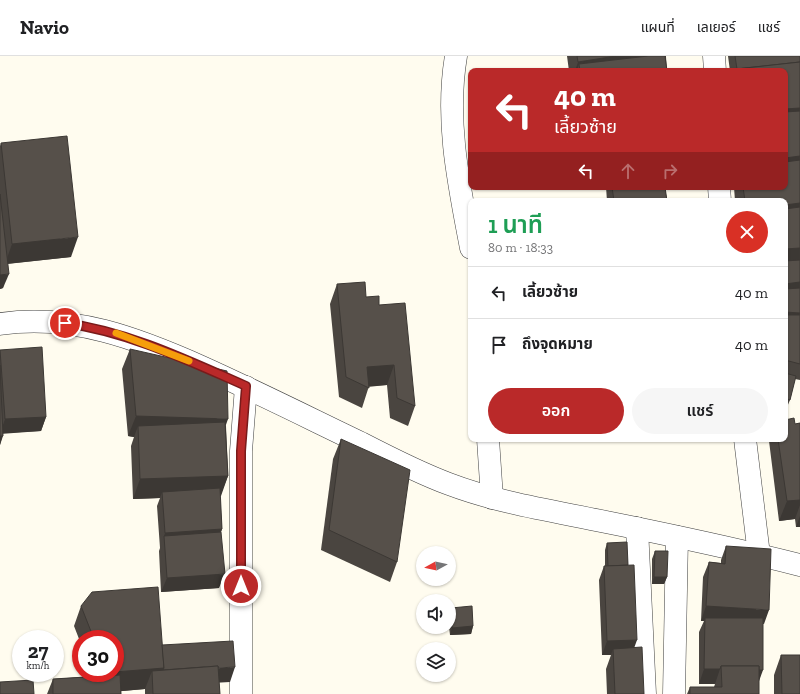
<!DOCTYPE html>
<html lang="th">
<meta charset="utf-8">
<style>
:root{--surface:#fff;--page:#f6f6f6;--text:#202124;--muted:#757577;--line:#e0e0e0;--accent:#ba2929}
body{margin:0;font-family:"Zilla Slab","Noto Sans Thai",serif;background:var(--page);color:var(--text);height:100vh;display:flex;flex-direction:column;font-size:15px;white-space:nowrap}
*{box-sizing:border-box;margin:0}
p{font-size:13px;color:var(--muted)}
.icon{flex:none;width:22px;height:22px;fill:none;stroke:currentColor;stroke-width:2;stroke-linecap:round;stroke-linejoin:round}
.map{position:relative;flex:1;overflow:hidden}
.sheet{position:absolute;left:468px;top:142px;width:320px;height:244px;display:flex;flex-direction:column;background:var(--surface);border-radius:8px;box-shadow:0 1px 3px #0004}
.sheet>*{flex:none}
.banner{position:absolute;left:468px;top:12px;width:320px;height:122px;border-radius:8px;box-shadow:0 1px 3px #0004;background:#ba2929;color:#fff;overflow:hidden}
.needle{width:26px;rotate:262deg}
.buttons{position:absolute;left:416px;top:490px;display:grid;gap:8px}
.buttons a{display:grid;place-items:center;width:40px;height:40px;border-radius:50%;background:var(--surface);box-shadow:0 1px 3px #0004;font-size:20px}
.speed{position:absolute;left:12px;top:574px;display:flex;gap:8px;font-size:20px;font-weight:700;text-align:center}
.speed>*{display:grid;place-content:center;width:52px;height:52px;border-radius:50%;background:var(--surface);box-shadow:0 1px 3px #0004;line-height:1}
.speed small{font-size:10px;font-weight:400}
.speed .limit{border:6px solid #d22;background:#fff;color:#111}
.pin{position:absolute;display:grid;place-items:center;width:34px;height:34px;color:#fff;margin:-17px;border:2px solid #fff;border-radius:50%;box-shadow:0 1px 4px #0007}
.me{position:absolute;width:44px;margin:-22px;rotate:0deg;stroke-linejoin:round;filter:drop-shadow(0 0 3px #0008)}
.turn{display:flex;align-items:center;gap:14px;height:84px;padding:0 20px;font-size:18px}
.turn .icon{width:52px;height:52px;stroke-width:2.5}
.turn b{display:block;font-size:28px;line-height:34px}
.lanes{display:flex;align-items:center;height:38px;padding:0 20px;background:#0003;justify-content:center;gap:20px;direction:ltr}
.lanes .off{opacity:.35}
.round{display:grid;place-items:center;flex:none;width:42px;height:42px;border-radius:21px;background:var(--page)}
.headline{display:flex;align-items:center;justify-content:space-between;height:68px;padding:0 20px}
h1{font-size:24px;font-weight:600;line-height:30px;color:#1e9e55}
.primary-button{display:flex;gap:8px;margin-top:auto;padding:8px 20px}
.primary-button a{flex:1;height:46px;border-radius:24px;background:var(--accent);color:#fff;font-size:16px;font-weight:600;line-height:46px;text-align:center}
.primary-button a+a{background:var(--page);color:var(--text)}
ul{padding:0;list-style:none}
li{display:flex;align-items:center;gap:12px;height:52px;padding:0 20px;border-top:1px solid var(--line)}
li div{flex:1}
li b{display:block;font-size:15px}
li em{font-style:normal}
header{display:flex;align-items:center;gap:24px;box-sizing:border-box;height:56px;padding:0 20px;background:var(--surface);border-bottom:1px solid var(--line)}
header strong{font-size:19px}
nav{display:flex;gap:22px;margin-inline-start:auto;font-size:14px}
.map>svg:first-child{display:block}
.lines{fill:none;stroke-linecap:round;stroke-linejoin:round}
.minor-casing{stroke:#414141;stroke-width:23}
.minor{stroke:#fff;stroke-width:22}
.wall{fill:#4a4540}
.shaded-wall{fill:#3c3834}
.building{fill:#56504a;stroke:#3c3834}
.route-casing{stroke:#791b1b;stroke-width:10}
.route{stroke:#ba2929;stroke-width:7}
.slow{stroke:#f59e0b;stroke-width:7}
</style>
<header>
<strong>Navio</strong>
<nav><a>แผนที่</a><a>เลเยอร์</a><a>แชร์</a></nav>
</header>
<div class="map">
<svg width="800" height="638" viewBox="0 0 800 638">
<rect width="100%" height="100%" fill="#fffcef"/>
<g class="lines">
<g class="minor-casing">
<g id="minor">
<path d="M456,0C445,65 459,129 471,192"/>
<polyline points="714,0 715,15"/>
<polyline points="719,131 720,145"/>
<path d="M0,268C72,257 139,283 204,312C257,336 309,362 361,387C390,402 419,417 449,428C499,447 553,455 606,466C671,479 736,493 800,509"/>
<polyline points="488,383 492,442"/>
<polyline points="745,383 759,499"/>
<polyline points="637,472 645,638"/>
<polyline points="241,638 241,395 246,331"/>
<polyline points="674,638 677,481"/>
</g>
</g>
<use href="#minor" class="minor"/>
</g>
<g class="wall">
<polygon points="567,0 666,0 666,1 667,15 569,15"/>
<polygon points="728,0 800,0 800,324 795,323 790,344 787,351 785,351 785,145 735,145 734,131 785,131 785,15 730,15"/>
<polygon points="1,87 71,201 7,208 3,232 0,233 0,90"/>
<polygon points="606,131 665,131 667,145 607,145"/>
<polygon points="337,228 366,241 415,350 408,370 390,362 387,329 369,330 362,352 339,341 330,248"/>
<polygon points="130,293 226,370 228,420 220,440 222,473 221,476 219,532 161,536 159,495 160,492 157,450 160,442 133,443 131,390 134,381 128,380 122,313"/>
<polygon points="0,294 46,361 41,375 3,377 0,389"/>
<polygon points="800,367 800,471 796,471 795,463 779,465 769,385 769,383 785,383 795,368"/>
<polygon points="341,383 397,506 390,526 321,494 333,403"/>
<polygon points="607,487 628,509 634,592 644,638 607,638 606,613 611,599 602,599 599,524 604,510 605,510 605,494"/>
<polygon points="726,490 763,568 759,625 759,638 687,638 690,631 714,631 715,628 699,628 699,576 704,565 701,565 703,521 709,506 721,507 721,504"/>
<polygon points="655,495 667,521 664,528 652,528 652,503"/>
<polygon points="81,550 162,589 230,626 219,626 220,638 145,638 145,633 121,635 121,638 47,638 53,623 94,620 93,617 115,617 115,583 81,583 81,588 74,570"/>
<polygon points="451,552 473,570 471,578 450,579 449,571 449,556"/>
<polygon points="781,599 800,638 774,638 774,619"/>
</g>
<g class="shaded-wall">
<polygon points="616,0 666,0 662,11 579,8 577,15 575,15 578,6"/>
<polygon points="800,52 800,71 785,72 785,53"/>
<polygon points="800,100 800,120 785,121 785,102"/>
<polygon points="800,147 800,166 785,168 785,149"/>
<polygon points="78,181 71,201 5,208 12,188"/>
<polygon points="800,192 800,211 785,213 785,193"/>
<polygon points="9,218 3,232 0,233 0,219"/>
<polygon points="800,226 800,240 785,241 785,228"/>
<polygon points="785,256 800,257 800,262 785,271"/>
<polygon points="394,309 387,329 367,331 367,311"/>
<polygon points="136,360 228,363 221,383 138,370 134,381 128,380"/>
<polygon points="46,361 41,375 0,378 5,363"/>
<polygon points="0,380 3,380 0,389"/>
<polygon points="228,420 221,440 162,442 162,436 160,442 133,443 140,423"/>
<polygon points="800,444 800,449 795,463 779,465 787,445"/>
<polygon points="800,460 800,471 796,471"/>
<polygon points="222,473 217,488 164,480 160,492 165,477"/>
<polygon points="225,518 219,532 161,536 167,522"/>
<polygon points="654,521 667,521 664,528 652,528"/>
<polygon points="706,550 769,554 764,568 705,562 704,565 701,565"/>
<polygon points="473,570 471,578 450,579 452,572"/>
<polygon points="637,584 632,598 613,593 611,599 602,599 607,585"/>
<polygon points="235,611 230,626 158,630 164,616"/>
<polygon points="164,612 157,633 152,615 145,633 101,637 108,617 115,617 115,616"/>
<polygon points="704,613 720,613 715,628 699,628"/>
<polygon points="721,613 763,614 758,628"/>
</g>
<g class="building">
<polygon points="577,0 616,0 578,6"/>
<polygon points="648,0 665,0 667,15 580,15 579,8"/>
<polygon points="735,0 800,0 800,6 737,13"/>
<polygon points="800,6 800,52 785,53 785,15 736,15 736,13"/>
<polygon points="800,55 800,100 785,102 785,56"/>
<polygon points="67,80 78,181 12,188 1,87"/>
<polygon points="800,104 800,147 785,149 785,145 745,145 743,131 785,131 785,106"/>
<polygon points="612,131 665,131 667,145 614,145"/>
<polygon points="0,138 9,218 0,219"/>
<polygon points="706,143 706,145 681,145"/>
<polygon points="800,151 800,192 785,193 785,153"/>
<polygon points="800,204 800,226 785,228 785,205"/>
<polygon points="365,226 366,241 379,240 379,249 405,247 415,350 397,342 394,309 367,311 369,332 346,321 337,228"/>
<polygon points="800,232 800,257 785,256 785,233"/>
<polygon points="785,259 800,259 800,308 785,304"/>
<polygon points="42,291 46,361 5,363 0,294"/>
<polygon points="130,293 227,315 228,363 136,360"/>
<polygon points="0,309 3,380 0,380"/>
<polygon points="785,317 796,320 790,344 785,342"/>
<polygon points="794,362 795,368 800,367 800,444 787,445 778,383 785,383 785,364"/>
<polygon points="225,366 228,420 140,423 138,370"/>
<polygon points="341,383 410,414 397,506 329,474"/>
<polygon points="220,432 222,473 165,477 162,436"/>
<polygon points="221,476 225,518 167,522 164,480"/>
<polygon points="627,486 628,509 608,510 607,487"/>
<polygon points="726,490 771,493 769,554 706,550 709,506 725,508"/>
<polygon points="655,495 668,495 667,521 654,521"/>
<polygon points="634,509 637,584 607,585 604,510"/>
<polygon points="158,531 164,612 115,616 115,583 94,583 81,550 92,536"/>
<polygon points="472,550 473,570 452,572 451,552"/>
<polygon points="705,562 763,562 763,614 759,614 759,610 721,610 720,613 704,613"/>
<polygon points="233,585 235,611 218,612 218,610 163,614 164,612 162,589"/>
<polygon points="642,591 644,638 615,638 613,593"/>
<polygon points="781,599 800,599 800,638 782,638"/>
<polygon points="218,610 220,638 153,638 152,615"/>
<polygon points="721,610 759,610 759,638 690,638 690,631 722,631"/>
<polygon points="120,619 121,638 53,638 53,623"/>
<polygon points="33,624 34,638 0,638 0,626"/>
</g>
<g class="lines">
<g class="route-casing">
<path id="route" d="M65,267C129,276 187,304 246,330L241,395V530"/>
</g>
<use href="#route" class="route"/>
<polyline class="slow" points="116,277 189,305"/>
</g>
</svg>
<div class="buttons">
<a><svg class="needle" viewBox="-14 -14 28 28"><path d="M0-13l5 13h-10z" fill="#e53935"/><path d="M0 13l5-13h-10z" fill="#757577"/></svg></a>
<a><svg class="icon" aria-label="sound" viewBox="0 0 24 24"><path d="M4 9h4l5-4v14l-5-4H4zM17 9q2 3 0 6"/></svg></a>
<a><svg class="icon" aria-label="layers" viewBox="0 0 24 24"><path d="M12 4l9 5-9 5-9-5zM3 14l9 5 9-5"/></svg></a>
</div>
<div class="speed"><div>27<small>km/h</small></div><div class="limit">30</div></div>
<div class="pin" style="left:65px;top:267px;background:#d93025"><svg class="icon" aria-label="arrive" viewBox="0 0 24 24"><path d="M6 21V4h12l-3 4 3 4H6"/></svg></div>
<svg class="me" style="left:241px;top:530px" viewBox="-20 -20 40 40"><circle r="17" fill="#ba2929" stroke="#fff" stroke-width="3"/><path d="M0-11L8 9 0 5-8 9z" fill="#fff"/></svg>
<div class="banner">
<div class="turn"><svg class="icon" aria-label="left" viewBox="0 0 24 24"><path d="M17 20v-9H6M10 6l-5 5 5 5"/></svg><div><b>40 m</b>เลี้ยวซ้าย</div></div>
<div class="lanes"><svg class="icon" aria-label="left" viewBox="0 0 24 24"><path d="M17 20v-9H6M10 6l-5 5 5 5"/></svg><svg class="icon off" aria-label="ahead" viewBox="0 0 24 24"><path d="M12 20V5M6 11l6-6 6 6"/></svg><svg class="icon off" aria-label="right" viewBox="0 0 24 24"><path d="M7 20v-9h11M14 6l5 5-5 5"/></svg></div>
</div>
<section class="sheet">
<div class="headline"><div><h1>1 นาที</h1><p>80 m · 18:33</p></div><a class="round" style="background:#d93025;color:#fff"><svg class="icon" aria-label="close" viewBox="0 0 24 24"><path d="M6 6l12 12M18 6L6 18"/></svg></a></div>
<ul>
<li><svg class="icon" aria-label="left" viewBox="0 0 24 24"><path d="M17 20v-9H6M10 6l-5 5 5 5"/></svg><div><b>เลี้ยวซ้าย</b></div><em>40 m</em></li>
<li><svg class="icon" aria-label="arrive" viewBox="0 0 24 24"><path d="M6 21V4h12l-3 4 3 4H6"/></svg><div><b>ถึงจุดหมาย</b></div><em>40 m</em></li>
</ul>
<div class="primary-button"><a>ออก</a><a>แชร์</a></div>
</section>
</div>
